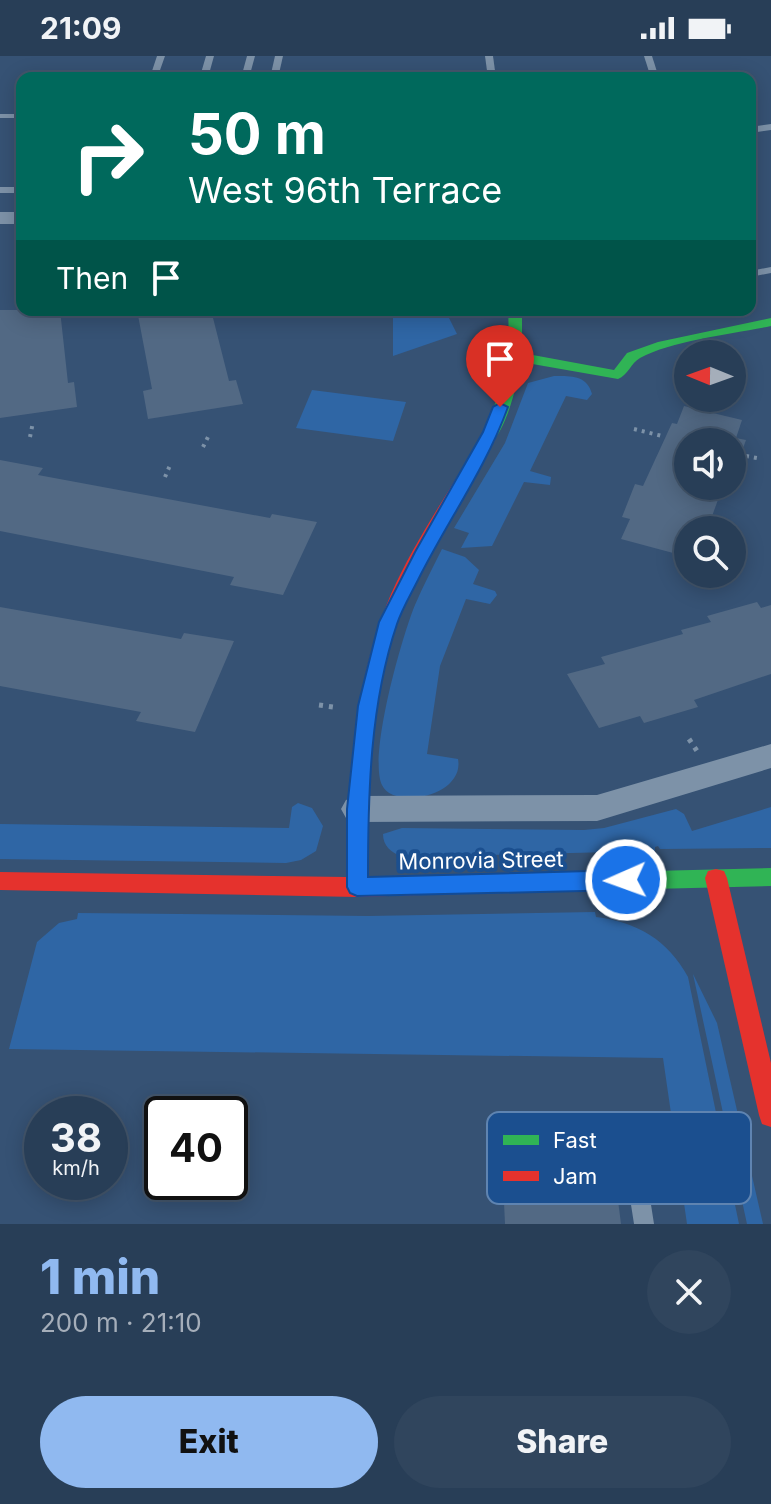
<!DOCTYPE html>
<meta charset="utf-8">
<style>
:root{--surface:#283e57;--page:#30455d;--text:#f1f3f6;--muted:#a5aeba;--line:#44576d;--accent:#90b9f0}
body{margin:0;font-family:Inter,sans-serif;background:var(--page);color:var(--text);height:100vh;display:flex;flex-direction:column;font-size:30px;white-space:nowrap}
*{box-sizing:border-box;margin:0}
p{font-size:26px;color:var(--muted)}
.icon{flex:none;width:44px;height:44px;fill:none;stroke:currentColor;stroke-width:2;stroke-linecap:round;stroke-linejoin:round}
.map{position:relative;height:1168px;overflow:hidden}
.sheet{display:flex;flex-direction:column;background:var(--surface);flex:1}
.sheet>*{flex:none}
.hud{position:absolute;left:16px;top:16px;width:740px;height:244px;border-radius:16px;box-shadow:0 4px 20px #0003,0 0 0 2px var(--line);background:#00695c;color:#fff;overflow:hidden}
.needle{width:52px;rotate:271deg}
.fabs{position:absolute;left:674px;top:284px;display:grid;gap:16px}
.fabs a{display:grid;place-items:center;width:72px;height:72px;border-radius:50%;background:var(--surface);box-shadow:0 4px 20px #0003,0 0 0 2px var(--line);font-size:40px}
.speed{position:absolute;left:24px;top:1040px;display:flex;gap:16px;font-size:40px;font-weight:700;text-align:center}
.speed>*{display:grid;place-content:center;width:104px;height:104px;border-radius:50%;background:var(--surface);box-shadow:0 4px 20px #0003,0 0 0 2px var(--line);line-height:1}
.speed small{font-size:20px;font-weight:400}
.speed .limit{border:4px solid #111;border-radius:12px;background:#fff;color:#111}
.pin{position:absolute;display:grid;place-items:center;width:68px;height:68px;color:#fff;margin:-82px -34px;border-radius:50% 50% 50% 0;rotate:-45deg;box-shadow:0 0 8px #0007}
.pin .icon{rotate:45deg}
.me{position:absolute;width:88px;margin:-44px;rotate:268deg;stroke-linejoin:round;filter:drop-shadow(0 0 6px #0008)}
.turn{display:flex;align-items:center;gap:28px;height:168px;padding:0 40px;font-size:36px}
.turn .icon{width:104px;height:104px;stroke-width:2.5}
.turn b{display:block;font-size:56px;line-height:68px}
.then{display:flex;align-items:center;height:76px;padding:0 40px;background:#0003;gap:16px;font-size:30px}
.round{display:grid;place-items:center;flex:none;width:84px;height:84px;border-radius:42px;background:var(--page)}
.summary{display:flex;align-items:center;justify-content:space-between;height:136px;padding:0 40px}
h1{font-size:48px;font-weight:800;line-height:60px;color:var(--accent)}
.cta{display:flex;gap:16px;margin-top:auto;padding:16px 40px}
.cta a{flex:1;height:92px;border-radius:48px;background:var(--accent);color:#111;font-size:32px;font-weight:800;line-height:92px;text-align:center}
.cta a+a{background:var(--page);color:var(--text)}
.status{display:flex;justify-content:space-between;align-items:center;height:56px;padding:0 40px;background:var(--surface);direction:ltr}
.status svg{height:22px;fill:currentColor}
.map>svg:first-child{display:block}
.green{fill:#2f66a5}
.building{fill:#526984}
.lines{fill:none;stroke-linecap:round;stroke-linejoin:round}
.path-far1{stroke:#7d92a8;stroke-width:4;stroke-dasharray:3 5;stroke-linecap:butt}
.path{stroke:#7d92a8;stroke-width:5;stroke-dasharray:4 6;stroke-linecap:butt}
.lane{fill:#7d92a8;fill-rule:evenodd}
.street{fill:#7d92a8;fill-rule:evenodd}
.fast{fill:#30b455;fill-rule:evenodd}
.jam{fill:#e5322d;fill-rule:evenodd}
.route{fill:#1a73e8;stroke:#114b97;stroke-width:2}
.labels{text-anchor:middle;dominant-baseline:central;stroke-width:8;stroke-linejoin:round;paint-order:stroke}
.street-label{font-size:22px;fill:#fff;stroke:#1b4f8f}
.key{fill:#1b4f8f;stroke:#5f84b1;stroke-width:2}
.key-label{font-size:22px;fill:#fff}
</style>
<div class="status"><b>21:09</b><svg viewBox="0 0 49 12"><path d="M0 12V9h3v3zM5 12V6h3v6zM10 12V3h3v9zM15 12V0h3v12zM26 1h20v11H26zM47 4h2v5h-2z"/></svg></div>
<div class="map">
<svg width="771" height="1168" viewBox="0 0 771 1168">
<rect width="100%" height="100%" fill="#365274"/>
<g class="green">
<polygon points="393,254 445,254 457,278 393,300"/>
<path d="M554,320C571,320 587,319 592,338L587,344L566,340L530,415L551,421L550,429L524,426L492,490L461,492L469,477L454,472L505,387L528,327Z"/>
<polygon points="312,334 406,346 393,385 296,372"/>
<path d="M442,493L465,501L479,514L473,528L495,535L497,539L490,548L466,543L440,610L427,698L458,703C465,741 393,754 382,729C368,700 402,580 415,549C423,530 433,511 442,493Z"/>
<polygon points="298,747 312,752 323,770 316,795 301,804 286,807 0,803 0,768 289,772 292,751"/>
<path d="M771,751V792L660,793L658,790L655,791V795L402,801C391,796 383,790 383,778L402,772L584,774L604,772L676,753L684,758L692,775Z"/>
<path d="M595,856L596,861C637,866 668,884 688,921L739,1168H687L663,1002L9,993L37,886L59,867L77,863L78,857L368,860Z"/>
<polygon points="693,918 717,967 763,1168 747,1168"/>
</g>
<g class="building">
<polygon points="0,254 60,254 68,327 74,326 77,351 0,362"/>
<polygon points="137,254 211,254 229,325 236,324 243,348 148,363 143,335 152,333"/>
<polygon points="684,350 742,364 736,382 746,384 736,412 732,411 732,386 688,386 688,430 723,430 707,474 688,474 688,501 621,483 630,463 622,461 635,428 643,430 672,367 677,368"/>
<polygon points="0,404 43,412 38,419 270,462 272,458 317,466 283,539 230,529 234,521 0,475"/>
<polygon points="757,546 761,552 771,549 771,618 694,644 698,651 644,667 640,660 599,672 567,618 605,608 601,601 683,578 681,574 711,566 707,560"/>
<polygon points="0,551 181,583 184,577 234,585 195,676 136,665 141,656 0,630"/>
<polygon points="502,1103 613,1105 621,1168 505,1168"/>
</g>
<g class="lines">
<g class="path-far1">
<polyline points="634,373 662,380"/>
<polyline points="30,381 33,366"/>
<polyline points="203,391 209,379"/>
<polyline points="746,400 757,402"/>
<polyline points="165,421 171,407"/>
</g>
<g class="path">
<polyline points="319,649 333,651"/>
<polyline points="689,683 697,695"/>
</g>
<g class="lane">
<polygon points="157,0 165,0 159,17 164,22 155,22 151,18"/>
<polygon points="206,0 214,0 209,18 202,22 192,22 201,17"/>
<polygon points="247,0 255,0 249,22 241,22"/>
<polygon points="275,0 283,0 278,22 270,22"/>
<polygon points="485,0 493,0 496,22 488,22"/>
<polygon points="644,0 652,0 659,22 651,22"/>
<rect x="0" y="58" width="22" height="4"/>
<polygon points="771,68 771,74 750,77 750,71"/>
<rect x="0" y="131" width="22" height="6"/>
<polygon points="771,211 771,217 750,221 750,215"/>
<polygon points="628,1055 635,1058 638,1065 654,1168 634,1168 618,1065 621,1058"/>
</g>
<g class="street">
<rect x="0" y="156" width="22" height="12"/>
<polygon points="771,688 771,712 597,765 357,766 346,762 341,753 346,744 357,740 597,739"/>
</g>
<g class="fast">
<path d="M508,254H522V297L614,314L627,297L658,286L771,262V270C733,278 673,284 640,302C631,307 628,319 618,323L521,306C518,325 505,382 487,389L479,384C501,342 511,302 508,254Z"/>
<polygon points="771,812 771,830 484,837 476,835 473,828 476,821 484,819"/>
</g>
<g class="jam">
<path d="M487,379L495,384C466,435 431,484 408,539C371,628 368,726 368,821L484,819L492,821L495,828L492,835L484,837L357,841L0,834V816L346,821C348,726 353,628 391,538C415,484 450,435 479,384Z"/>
<polygon points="716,813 724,815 727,822 771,1007 771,1071 762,1068 759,1059 705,822 708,815"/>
</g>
</g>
<path class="route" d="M500,347L508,351C486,412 447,466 418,524C411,538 402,553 397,568C370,648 368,737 368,821L626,814L633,817L637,824L633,831L626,834L357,840L350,837L347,831V753L358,650L379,566L415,496L483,376L493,351Z"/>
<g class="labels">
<g class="street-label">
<text transform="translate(481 804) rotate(-1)">Monrovia Street</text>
</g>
</g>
<rect x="487" y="1056" width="264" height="92" rx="12" class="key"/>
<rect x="503" y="1079" width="36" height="10" fill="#30b455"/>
<rect x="503" y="1115" width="36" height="10" fill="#e5322d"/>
<g class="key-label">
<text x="553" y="1092">Fast</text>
<text x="553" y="1128">Jam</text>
</g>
</svg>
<div class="fabs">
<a><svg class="needle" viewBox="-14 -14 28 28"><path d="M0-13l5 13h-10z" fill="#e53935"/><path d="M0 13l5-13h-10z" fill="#a5aeba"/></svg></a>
<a><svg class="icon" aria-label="sound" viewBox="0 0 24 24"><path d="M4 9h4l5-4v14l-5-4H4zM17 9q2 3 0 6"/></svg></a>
<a><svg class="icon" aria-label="search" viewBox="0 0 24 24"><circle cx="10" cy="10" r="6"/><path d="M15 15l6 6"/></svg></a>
</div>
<div class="speed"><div>38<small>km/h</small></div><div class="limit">40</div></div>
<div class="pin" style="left:500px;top:351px;background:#d93025"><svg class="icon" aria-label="arrive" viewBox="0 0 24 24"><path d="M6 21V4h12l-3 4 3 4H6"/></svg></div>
<svg class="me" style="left:626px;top:824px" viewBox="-20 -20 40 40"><circle r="17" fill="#1a73e8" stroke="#fff" stroke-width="3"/><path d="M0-11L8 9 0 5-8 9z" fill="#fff"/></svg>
<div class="hud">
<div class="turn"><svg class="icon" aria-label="right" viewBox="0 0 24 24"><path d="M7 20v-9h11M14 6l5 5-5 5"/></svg><div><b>50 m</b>West 96th Terrace</div></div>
<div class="then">Then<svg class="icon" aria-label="arrive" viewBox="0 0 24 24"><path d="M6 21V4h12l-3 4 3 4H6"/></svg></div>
</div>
</div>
<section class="sheet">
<div class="summary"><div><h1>1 min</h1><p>200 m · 21:10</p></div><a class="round"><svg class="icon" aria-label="close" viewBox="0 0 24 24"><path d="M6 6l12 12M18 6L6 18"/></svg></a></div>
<div class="cta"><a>Exit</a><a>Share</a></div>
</section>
